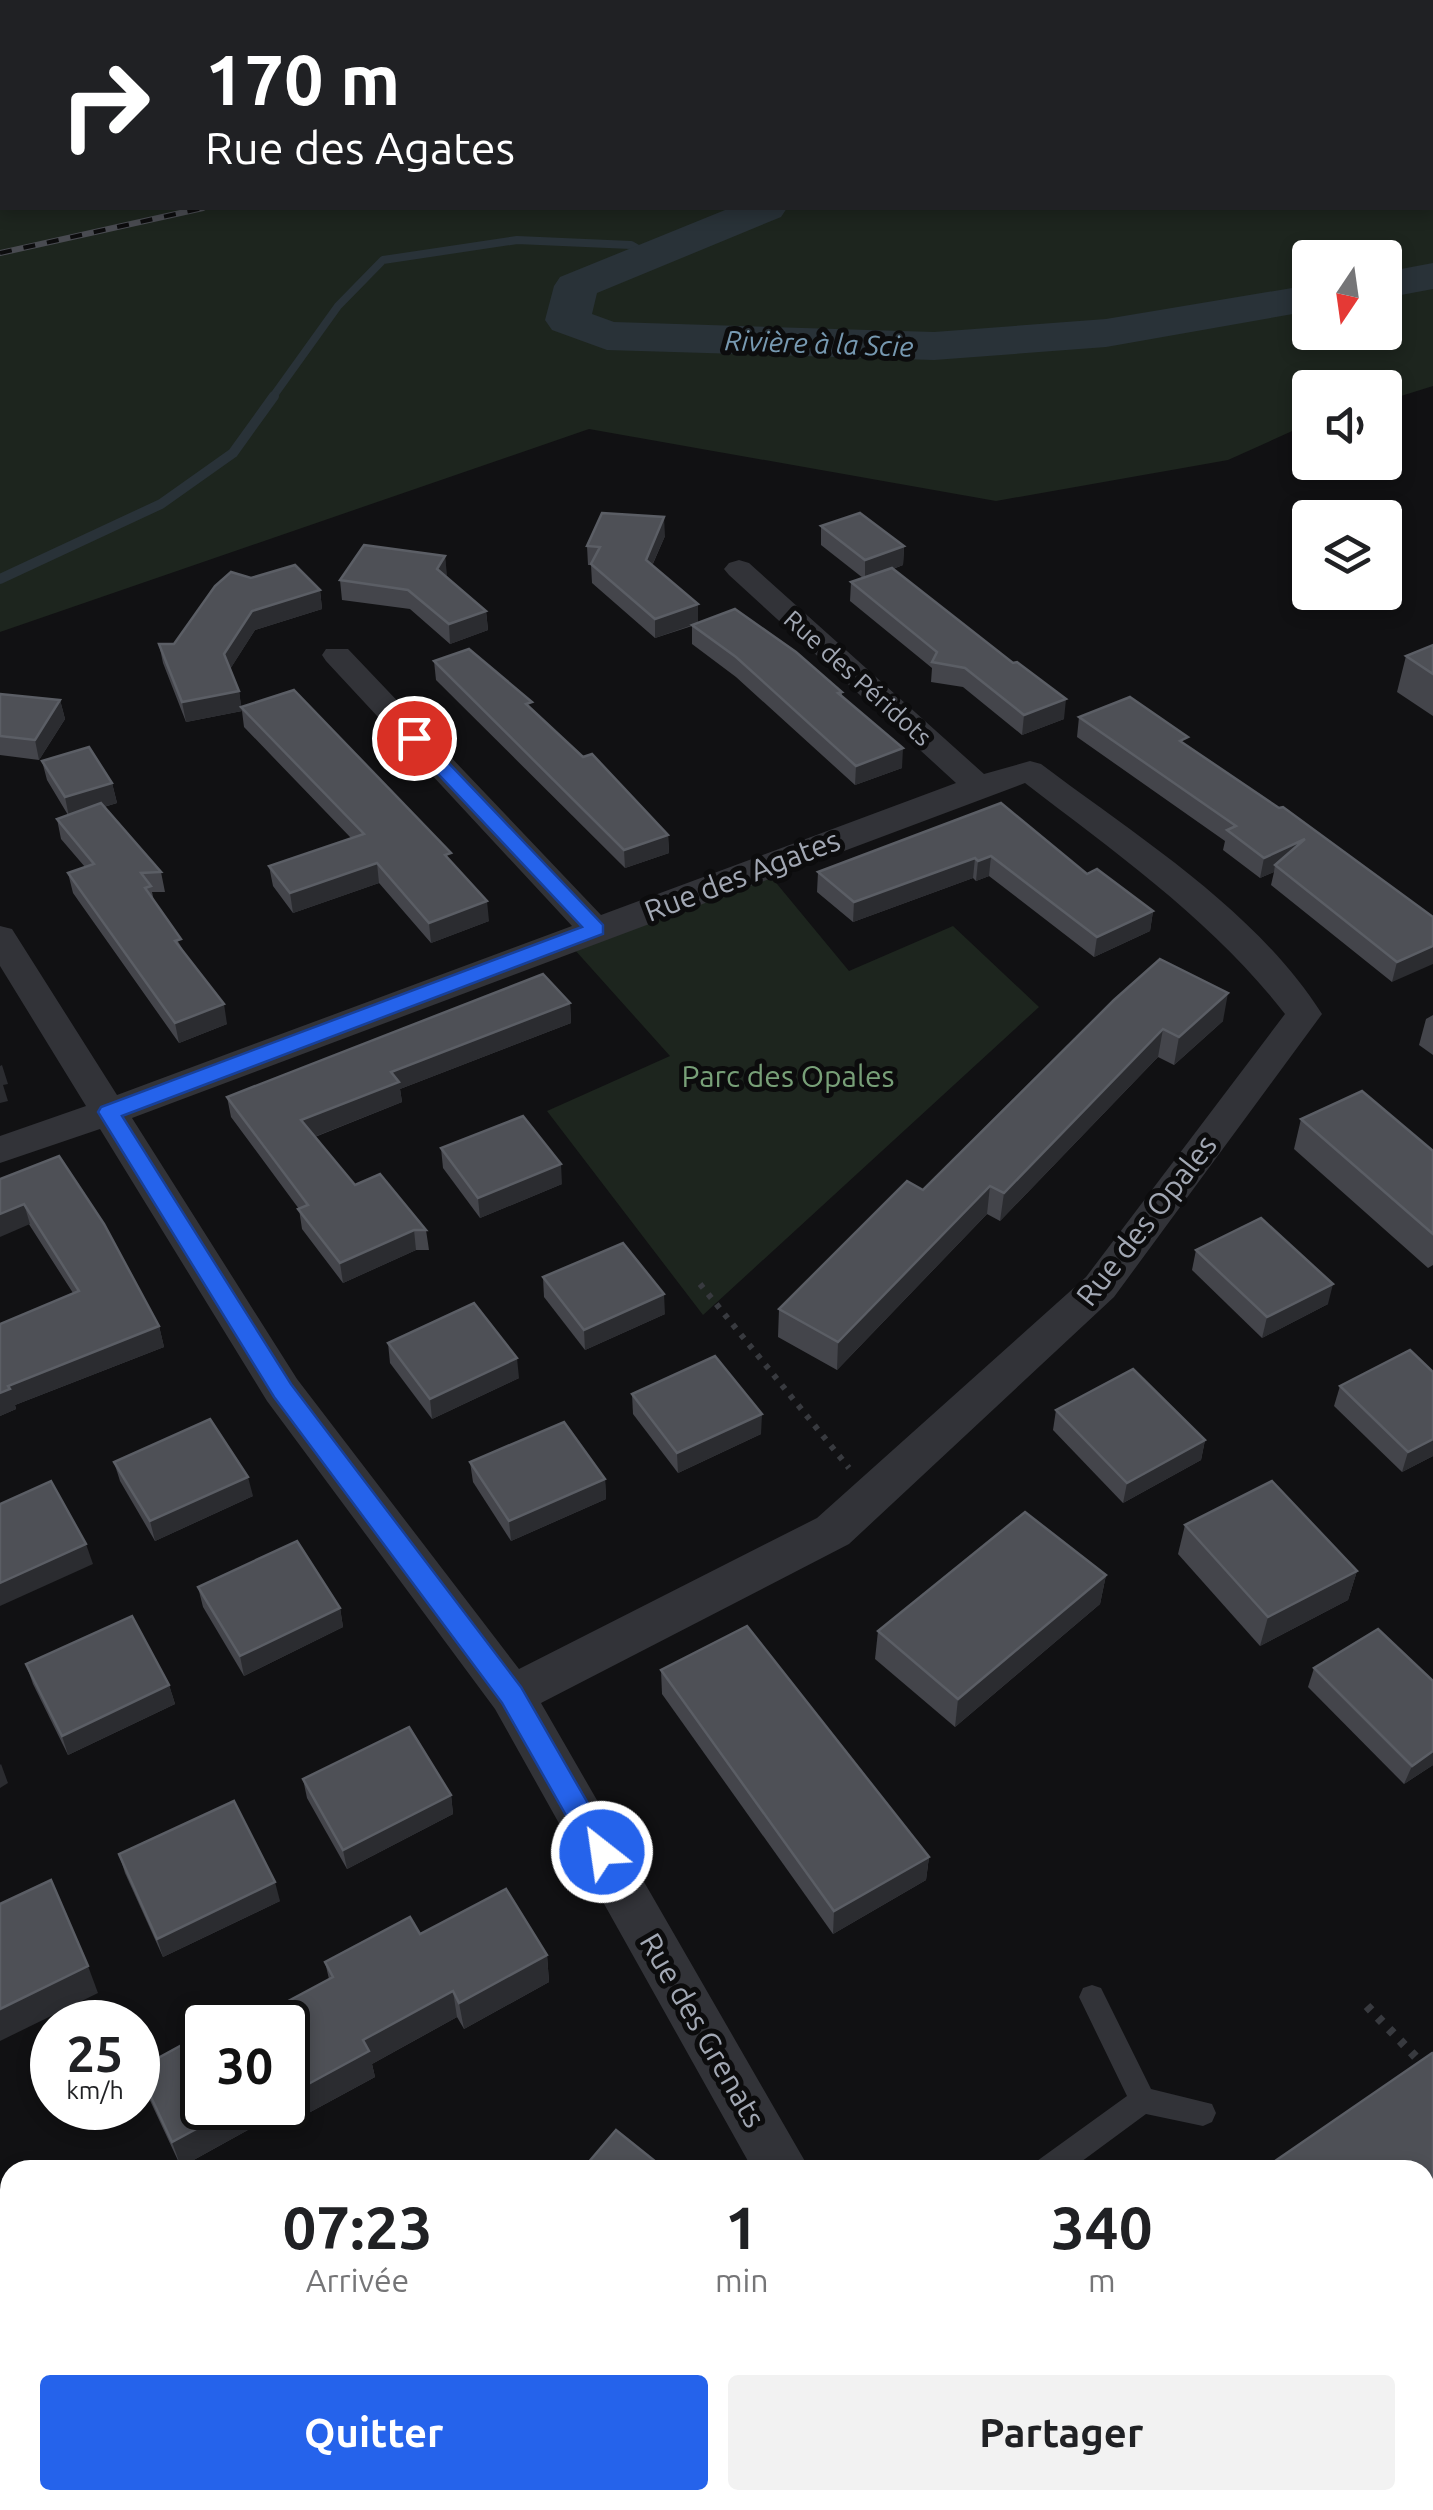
<!DOCTYPE html>
<html lang="fr">
<meta charset="utf-8">
<style>
:root{--surface:#fff;--page:#f2f2f2;--text:#202124;--muted:#757577;--accent:#2563eb}
body{margin:0;font-family:Ubuntu,sans-serif;background:var(--page);color:var(--text);height:100vh;display:flex;flex-direction:column;font-size:38px;white-space:nowrap}
*{box-sizing:border-box;margin:0}
p{font-size:32px;color:var(--muted)}
.icon{flex:none;width:55px;height:55px;fill:none;stroke:currentColor;stroke-width:2;stroke-linecap:round;stroke-linejoin:round}
.map{position:relative;flex:1;overflow:hidden}
.panel{position:absolute;left:0px;top:2160px;width:1435px;height:350px;display:flex;flex-direction:column;background:var(--surface);border-radius:30px 30px 0 0;box-shadow:0 5px 15px #0003}
.panel>*{flex:none}
.banner{position:absolute;left:0px;top:0px;width:1435px;height:210px;box-shadow:0 5px 15px #0003;background:#202124;color:#fff;overflow:hidden}
.needle{width:65px;rotate:193deg}
.buttons{position:absolute;left:1292px;top:240px;display:grid;gap:20px}
.buttons a{display:grid;place-items:center;width:110px;height:110px;border-radius:10px;background:var(--surface);box-shadow:0 5px 15px #0003;font-size:50px}
.speed{position:absolute;left:30px;top:2000px;display:flex;gap:20px;font-size:50px;font-weight:700;text-align:center}
.speed>*{display:grid;place-content:center;width:130px;height:130px;border-radius:50%;background:var(--surface);box-shadow:0 5px 15px #0003;line-height:1}
.speed small{font-size:25px;font-weight:400}
.speed .limit{border:5px solid #111;border-radius:15px;background:#fff;color:#111}
.pin{position:absolute;display:grid;place-items:center;width:85px;height:85px;color:#fff;margin:-42px;border:5px solid #fff;border-radius:50%;box-shadow:0 2px 10px #0007}
.me{position:absolute;width:110px;margin:-55px;rotate:330deg;stroke-linejoin:round;filter:drop-shadow(0 0 8px #0008)}
.turn{display:flex;align-items:center;gap:35px;height:210px;padding:0 40px;font-size:45px}
.turn .icon{width:130px;height:130px;stroke-width:2.5}
.turn b{display:block;font-size:70px;line-height:85px}
.eta{display:flex;justify-content:space-evenly;align-items:center;height:170px;text-align:center}
.eta b{font-size:60px;font-weight:700;line-height:70px}
.action{display:flex;gap:20px;margin-top:auto;padding:20px 40px}
.action a{flex:1;height:115px;border-radius:10px;background:var(--accent);color:#fff;font-size:40px;font-weight:700;line-height:115px;text-align:center}
.action a+a{background:var(--page);color:var(--text)}
.map>svg:first-child{display:block}
.green{fill:#1d251e;fill-rule:evenodd}
.lines{fill:none;stroke-linecap:round;stroke-linejoin:round}
.stream-far1{stroke:#293238;stroke-width:8}
.stream{stroke:#293238;stroke-width:10}
.river{fill:#293238;fill-rule:evenodd}
.path-far1{stroke:#383a3f;stroke-width:6;stroke-dasharray:5 8;stroke-linecap:butt}
.path{stroke:#383a3f;stroke-width:9;stroke-dasharray:6 10;stroke-linecap:butt}
.lane{fill:#323338;fill-rule:evenodd}
.street{fill:#323338;fill-rule:evenodd}
.rail-casing{stroke:#494b51;stroke-width:6}
.rail{stroke:#0c0c0d;stroke-width:4;stroke-dasharray:12;stroke-linecap:butt}
.wall{fill:#44454b}
.shaded-wall{fill:#2b2c30}
.building{fill:#4e5056;stroke:#5b5e65;stroke-width:2.5}
.route{fill:#2563eb;stroke:#184099;stroke-width:2.5}
.labels{text-anchor:middle;dominant-baseline:central;stroke-width:10;stroke-linejoin:round;paint-order:stroke}
.far-street-label{font-size:25px;fill:#a2a8b4;stroke:#0c0c0d}
.far-water-label{font-size:28px;font-style:italic;fill:#7799b1;stroke:#0c0c0d}
.street-label{font-size:30px;fill:#a2a8b4;stroke:#0c0c0d}
.park-label{font-size:30px;fill:#78a078;stroke:#0c0c0d}
</style>
<div class="map">
<svg width="1433" height="2510" viewBox="0 0 1433 2510">
<rect width="100%" height="100%" fill="#111113"/>
<g class="green">
<path d="M0,0H1245L2,2V208H1432L1433,164V386L1385,401V388H1310V423L1228,460L996,501L589,429L0,632ZM1310,258H1385V332H1310Z"/>
<polygon points="763,867 849,971 953,926 1039,1007 703,1315 547,1111 670,1056 566,940"/>
</g>
<g class="lines">
<polyline class="stream-far1" points="272,398 338,306 383,260 517,240 631,245 647,254"/>
<polyline class="stream" points="0,579 161,504 233,453 274,396"/>
<g class="river">
<polygon points="571,0 680,0 681,2 573,2"/>
<polygon points="708,0 794,0 707,2"/>
<polygon points="730,208 787,208 781,217 597,293 592,314 614,322 934,332 1106,319 1310,285 1310,311 1106,347 934,360 607,350 552,330 545,320 554,286 560,277"/>
<polygon points="1433,263 1433,289 1385,298 1385,272"/>
</g>
<polyline class="path-far1" points="700,1284 849,1468"/>
<polyline class="path" points="1367,2006 1433,2075"/>
<g class="lane">
<polygon points="1092,1985 1101,1988 1151,2089 1212,2104 1216,2113 1212,2122 1203,2126 1146,2114 1070,2170 1033,2170 1037,2161 1127,2096 1079,1997 1083,1988"/>
<polygon points="928,2500 958,2500 957,2510 927,2510"/>
</g>
<g class="street">
<path d="M739,560L749,563L984,774L1030,761L1041,764C1139,838 1255,909 1322,1014L1114,1297L849,1544L541,1703L810,2170H753L495,1709L267,1401L100,1129L0,1163V1136L86,1106L0,966V926L12,929L117,1095L572,926L326,661L322,655L326,649H348L601,915L956,783L729,575L724,569L729,563ZM1025,783C1117,854 1213,921 1285,1014L1086,1277L817,1518L519,1669L297,1379L132,1118Z"/>
<polygon points="800,2500 860,2500 857,2510 797,2510"/>
</g>
<g class="rail-casing">
<g id="rail">
<polyline points="1106,2 1116,0"/>
<polyline points="0,253 203,208"/>
</g>
</g>
<use href="#rail" class="rail"/>
</g>
<g class="wall">
<polygon points="821,526 904,546 903,565 893,569 1064,719 1022,735 963,687 931,682 932,668 850,601 851,582 863,578 821,545"/>
<polygon points="665,536 652,566 698,604 698,622 842,692 842,697 902,768 855,785 736,677 692,644 692,626 655,638 592,583 591,565 588,565 587,546"/>
<polygon points="445,556 446,577 486,611 488,630 450,644 410,609 342,600 340,580"/>
<polygon points="251,578 320,590 322,609 255,630 230,669 239,691 241,707 452,862 489,921 431,943 379,883 293,913 273,886 269,866 351,838 244,727 242,711 186,722 163,663 159,644 174,644"/>
<polygon points="1433,645 1433,716 1397,692 1406,656"/>
<polygon points="434,661 532,709 668,835 669,853 625,868 436,680"/>
<polygon points="0,694 60,700 65,719 39,760 0,755"/>
<polygon points="1079,717 1186,745 1433,917 1392,982 1271,885 1274,872 1260,878 1223,850 1225,841 1077,737"/>
<polygon points="42,761 112,783 117,803 104,807 161,872 165,892 152,892 154,901 227,1024 179,1043 73,893 68,873 85,867 61,839 57,819 68,815 47,780"/>
<polygon points="1001,803 1087,874 1153,911 1150,931 1094,957 989,876 976,881 973,878 853,922 817,892 818,872"/>
<polygon points="1114,1000 1223,1021 1174,1065 1158,1057 1000,1221 987,1214 837,1370 778,1337 779,1309 923,1190"/>
<polygon points="570,1003 571,1023 400,1089 402,1102 315,1137 355,1185 426,1230 429,1250 416,1250 343,1283 302,1229 299,1209 231,1117 227,1097"/>
<polygon points="1433,1015 1433,1055 1419,1045 1426,1019"/>
<polygon points="1301,1119 1433,1151 1433,1265 1428,1268 1294,1149"/>
<polygon points="441,1148 562,1184 480,1218 443,1168"/>
<polygon points="0,1179 159,1326 164,1347 15,1405 16,1409 0,1416 0,1324 73,1293"/>
<polygon points="1196,1250 1328,1304 1262,1338 1192,1270"/>
<polygon points="543,1277 665,1314 585,1350 544,1297"/>
<polygon points="388,1343 519,1378 432,1419 390,1363"/>
<polygon points="1433,1372 1433,1456 1402,1472 1334,1406 1340,1386"/>
<polygon points="632,1394 761,1434 678,1473 633,1414"/>
<polygon points="1056,1410 1205,1440 1201,1460 1123,1503 1053,1430"/>
<polygon points="114,1462 253,1496 155,1541 120,1481"/>
<polygon points="470,1462 605,1479 606,1499 511,1541 473,1482"/>
<polygon points="1185,1525 1357,1571 1348,1600 1260,1646 1178,1554"/>
<polygon points="1106,1575 1100,1604 955,1727 875,1659 878,1631"/>
<polygon points="198,1587 340,1608 343,1627 244,1676 203,1607"/>
<polygon points="26,1664 169,1685 175,1704 68,1755 33,1684"/>
<polygon points="1314,1668 1433,1765 1404,1784 1308,1687"/>
<polygon points="661,1670 929,1857 926,1880 833,1934 662,1694"/>
<polygon points="303,1779 451,1795 453,1814 347,1869 307,1798"/>
<polygon points="119,1854 280,1901 163,1957 125,1873"/>
<polygon points="420,1934 547,1955 549,1982 464,2029 457,2017 372,2064 375,2077 279,2129 273,2116 181,2167 147,2094 138,2069 202,2108 288,2108 329,1979 325,1962"/>
<polygon points="334,2500 481,2500 473,2510 338,2510"/>
<polygon points="996,2500 1425,2500 1433,2510 996,2510"/>
</g>
<g class="shaded-wall">
<polygon points="664,517 665,536 646,579 646,560"/>
<polygon points="904,546 903,565 865,579 865,560"/>
<polygon points="445,556 447,575 438,588 437,569"/>
<polygon points="320,590 322,609 255,630 227,674 224,654 252,611"/>
<polygon points="698,604 698,623 655,638 655,619"/>
<polygon points="486,611 488,630 450,644 449,624"/>
<polygon points="239,691 242,711 186,722 182,702"/>
<polygon points="1066,699 1064,719 1022,735 1024,715"/>
<polygon points="60,700 65,719 39,760 35,740"/>
<polygon points="903,748 902,768 855,785 856,766"/>
<polygon points="112,783 117,803 69,817 65,797"/>
<polygon points="668,835 669,853 625,868 624,850"/>
<polygon points="1305,839 1275,865 1274,872 1260,878 1264,858"/>
<polygon points="991,856 989,876 976,881 978,861"/>
<polygon points="975,858 973,878 853,922 854,902"/>
<polygon points="377,863 379,883 293,913 290,893"/>
<polygon points="487,901 489,921 431,943 429,923"/>
<polygon points="1153,911 1150,931 1094,957 1097,937"/>
<polygon points="1433,946 1433,964 1392,982 1397,962"/>
<polygon points="1228,993 1223,1021 1174,1065 1179,1037"/>
<polygon points="570,1003 571,1023 400,1089 402,1102 304,1141 301,1120 391,1072"/>
<polygon points="224,1004 227,1024 179,1043 175,1023"/>
<polygon points="1163,1029 1158,1057 1000,1221 1004,1193"/>
<polygon points="2,1065 8,1084 3,1085 8,1101 0,1103 0,1066"/>
<polygon points="561,1164 562,1184 480,1218 478,1198"/>
<polygon points="990,1186 987,1214 837,1370 838,1342"/>
<polygon points="24,1204 30,1224 0,1237 0,1214"/>
<polygon points="414,1230 416,1250 343,1283 340,1263"/>
<polygon points="1333,1284 1328,1304 1262,1338 1267,1317"/>
<polygon points="664,1294 665,1314 585,1350 584,1330"/>
<polygon points="159,1326 164,1347 15,1405 16,1409 0,1416 0,1393 8,1386"/>
<polygon points="517,1358 519,1378 432,1419 430,1399"/>
<polygon points="762,1414 761,1434 678,1473 677,1453"/>
<polygon points="1433,1439 1433,1456 1402,1472 1408,1452"/>
<polygon points="1205,1440 1201,1460 1123,1503 1127,1483"/>
<polygon points="248,1477 253,1496 155,1541 150,1521"/>
<polygon points="605,1479 606,1499 511,1541 509,1521"/>
<polygon points="86,1544 93,1564 0,1606 0,1583"/>
<polygon points="1357,1571 1348,1600 1260,1646 1268,1617"/>
<polygon points="1106,1575 1100,1604 955,1727 958,1699"/>
<polygon points="340,1608 343,1627 244,1676 240,1656"/>
<polygon points="169,1685 175,1704 68,1755 62,1736"/>
<polygon points="1433,1751 1433,1765 1404,1784 1412,1766"/>
<polygon points="1,1764 8,1783 0,1788 0,1765"/>
<polygon points="451,1795 453,1814 347,1869 343,1850"/>
<polygon points="929,1857 926,1880 833,1934 834,1911"/>
<polygon points="275,1882 280,1901 163,1957 157,1939"/>
<polygon points="547,1955 549,1982 464,2029 459,2003"/>
<polygon points="88,1966 98,1993 0,2041 0,2009"/>
<polygon points="453,1991 457,2017 372,2064 375,2077 279,2129 273,2108 288,2108 288,2095 363,2040"/>
<polygon points="235,2108 270,2108 273,2116 181,2167 172,2142"/>
<polygon points="147,2500 190,2500 174,2510 132,2510"/>
<polygon points="459,2500 481,2500 473,2510 451,2510"/>
</g>
<g class="building">
<polygon points="602,513 664,517 646,560 698,604 655,619 591,564 600,547 587,546"/>
<polygon points="860,513 904,546 865,560 821,526"/>
<polygon points="364,545 445,556 437,569 486,611 449,624 408,590 340,580"/>
<polygon points="295,565 320,590 252,611 224,654 239,691 182,702 159,644 174,644 215,586 231,572 251,578"/>
<polygon points="892,568 1013,663 1017,662 1066,699 1024,715 965,668 932,662 937,652 851,582"/>
<polygon points="735,609 796,652 842,692 838,693 903,748 856,766 736,657 692,625"/>
<polygon points="1433,645 1433,674 1406,656"/>
<polygon points="469,649 532,702 526,704 583,757 592,754 668,835 624,850 434,661"/>
<polygon points="294,690 451,853 445,855 487,901 429,923 377,863 290,893 269,866 364,834 241,707"/>
<polygon points="0,694 60,700 35,740 0,736"/>
<polygon points="1130,697 1188,737 1180,741 1279,808 1283,807 1433,917 1433,946 1397,962 1275,865 1305,839 1264,858 1227,830 1236,826 1079,717"/>
<polygon points="89,747 112,783 65,797 42,761"/>
<polygon points="101,803 161,872 141,873 151,886 145,888 181,939 175,941 224,1004 175,1023 68,873 94,864 57,819"/>
<polygon points="1001,803 1087,874 1097,869 1153,911 1097,937 991,856 978,861 975,858 854,902 818,872"/>
<polygon points="1160,959 1228,993 1179,1037 1163,1029 1004,1193 990,1186 838,1342 779,1309 907,1181 923,1190 1114,1000"/>
<polygon points="543,974 570,1003 391,1072 399,1082 301,1120 355,1185 380,1174 426,1230 414,1230 340,1263 298,1209 308,1205 227,1097"/>
<polygon points="1362,1091 1433,1151 1433,1234 1301,1119"/>
<polygon points="523,1116 561,1164 478,1198 441,1148"/>
<polygon points="59,1156 104,1224 159,1326 8,1386 10,1389 0,1393 0,1324 79,1291 24,1204 0,1214 0,1179"/>
<polygon points="1261,1218 1333,1284 1267,1317 1196,1250"/>
<polygon points="623,1243 664,1294 584,1330 543,1277"/>
<polygon points="474,1303 517,1358 430,1399 388,1343"/>
<polygon points="1410,1350 1433,1372 1433,1439 1408,1452 1340,1386"/>
<polygon points="715,1356 762,1414 677,1453 632,1394"/>
<polygon points="1133,1369 1205,1440 1127,1483 1056,1410"/>
<polygon points="210,1419 248,1477 150,1521 114,1462"/>
<polygon points="564,1422 605,1479 509,1521 470,1462"/>
<polygon points="51,1481 86,1544 0,1583 0,1504"/>
<polygon points="1272,1481 1357,1571 1268,1617 1185,1525"/>
<polygon points="1025,1512 1106,1575 958,1699 878,1631"/>
<polygon points="297,1541 340,1608 240,1656 198,1587"/>
<polygon points="132,1616 169,1685 62,1736 26,1664"/>
<polygon points="747,1626 929,1857 834,1911 661,1670"/>
<polygon points="1378,1629 1433,1681 1433,1751 1412,1766 1314,1668"/>
<polygon points="409,1727 451,1795 343,1850 303,1779"/>
<polygon points="234,1801 275,1882 157,1939 119,1854"/>
<polygon points="51,1880 88,1966 0,2009 0,1904"/>
<polygon points="506,1889 547,1955 459,2003 453,1991 363,2040 369,2051 288,2095 288,2022 249,2022 333,1977 325,1962 410,1917 420,1934"/>
<polygon points="202,2034 202,2108 235,2108 172,2142 138,2069"/>
<polygon points="1432,2053 1433,2054 1433,2510 1000,2510 1001,2500 1425,2500 1425,2170 1262,2170"/>
<polygon points="616,2130 666,2170 582,2170"/>
<polygon points="70,2500 147,2500 132,2510 74,2510"/>
<polygon points="340,2500 459,2500 451,2510 350,2510"/>
</g>
<polygon class="route" points="414,732 421,734 603,925 603,934 122,1116 291,1384 521,1687 616,1852 612,1861 602,1865 592,1861 502,1703 274,1397 98,1112 101,1107 582,927 408,742 408,734"/>
<g class="labels">
<g class="far-street-label">
<text transform="translate(858 678) rotate(42)">Rue des Péridots</text>
</g>
<g class="far-water-label">
<text transform="translate(819 343) rotate(2)">Rivière à la Scie</text>
</g>
<g class="street-label">
<text transform="translate(742 875) rotate(-21)">Rue des Agates</text>
<text transform="translate(1146 1220) rotate(-52)">Rue des Opales</text>
<text transform="translate(703 2030) rotate(60)">Rue des Grenats</text>
</g>
<g class="park-label">
<text x="788" y="1076">Parc des Opales</text>
</g>
</g>
</svg>
<div class="buttons">
<a><svg class="needle" viewBox="-14 -14 28 28"><path d="M0-13l5 13h-10z" fill="#e53935"/><path d="M0 13l5-13h-10z" fill="#757577"/></svg></a>
<a><svg class="icon" aria-label="sound" viewBox="0 0 24 24"><path d="M4 9h4l5-4v14l-5-4H4zM17 9q2 3 0 6"/></svg></a>
<a><svg class="icon" aria-label="layers" viewBox="0 0 24 24"><path d="M12 4l9 5-9 5-9-5zM3 14l9 5 9-5"/></svg></a>
</div>
<div class="speed"><div>25<small>km/h</small></div><div class="limit">30</div></div>
<div class="pin" style="left:414px;top:738px;background:#d93025"><svg class="icon" aria-label="arrive" viewBox="0 0 24 24"><path d="M6 21V4h12l-3 4 3 4H6"/></svg></div>
<svg class="me" style="left:602px;top:1852px" viewBox="-20 -20 40 40"><circle r="17" fill="#2563eb" stroke="#fff" stroke-width="3"/><path d="M0-11L8 9 0 5-8 9z" fill="#fff"/></svg>
<div class="banner">
<div class="turn"><svg class="icon" aria-label="right" viewBox="0 0 24 24"><path d="M7 20v-9h11M14 6l5 5-5 5"/></svg><div><b>170 m</b>Rue des Agates</div></div>
</div>
<section class="panel">
<div class="eta">
<div><b>07:23</b><p>Arrivée</p></div>
<div><b>1</b><p>min</p></div>
<div><b>340</b><p>m</p></div>
</div>
<div class="action"><a>Quitter</a><a>Partager</a></div>
</section>
</div>
